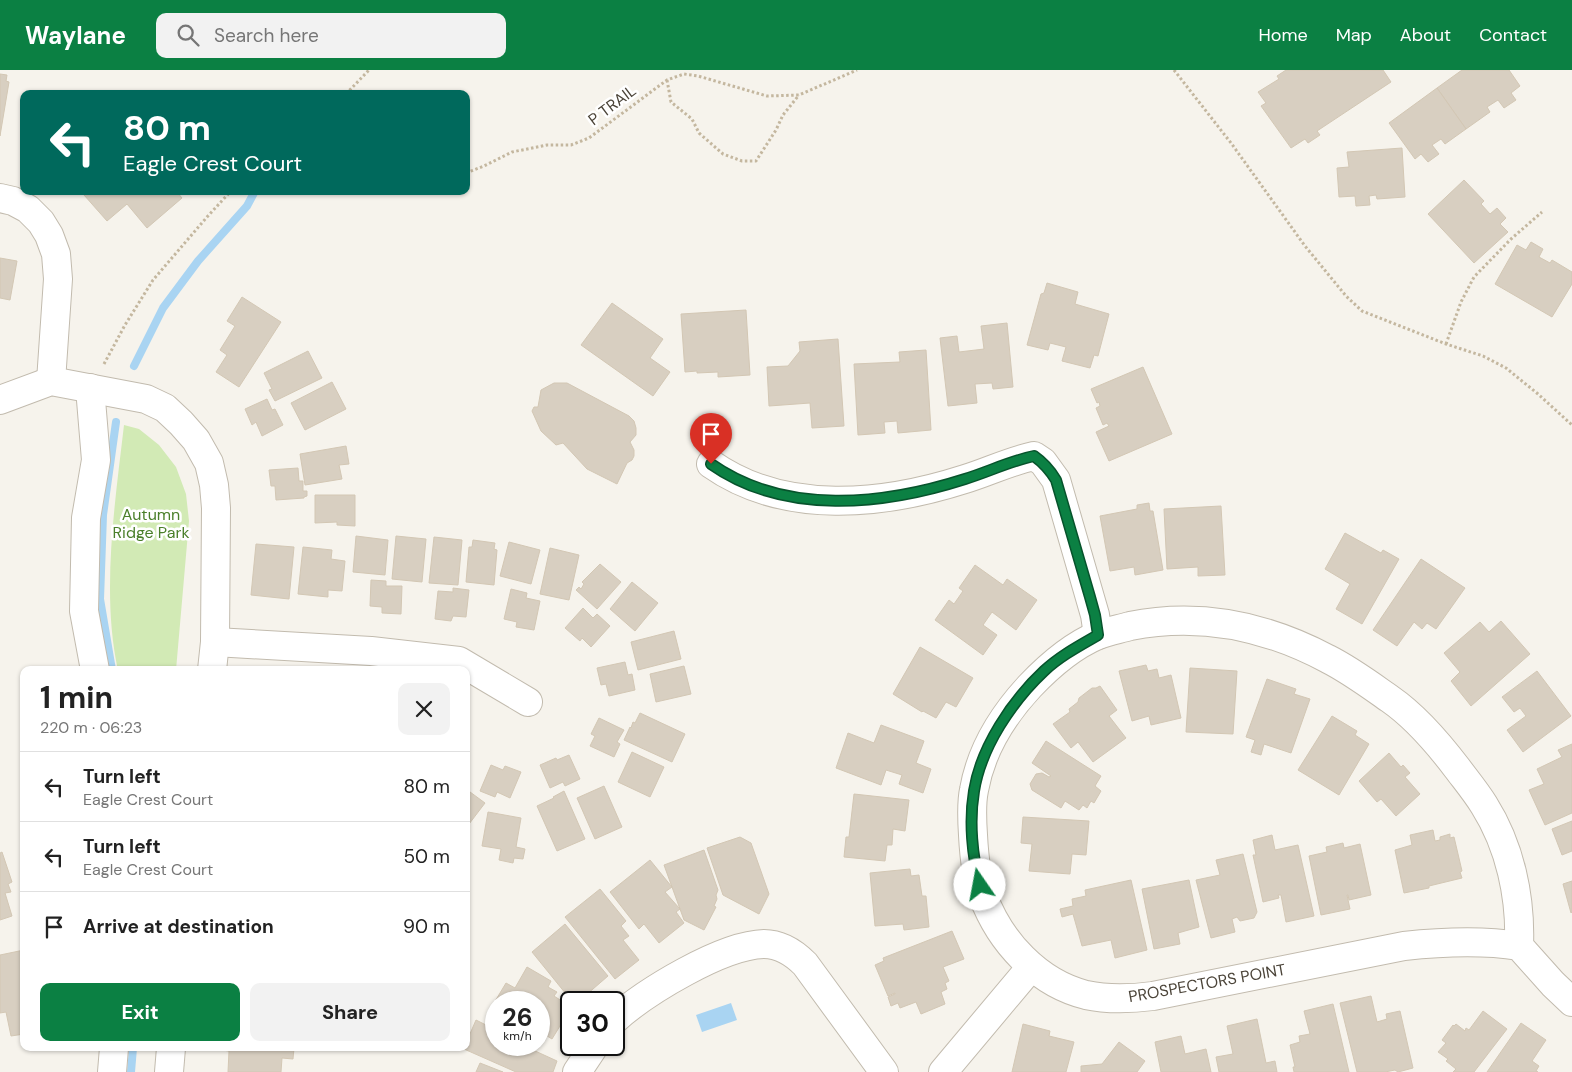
<!DOCTYPE html>
<meta charset="utf-8">
<style>
:root{--surface:#fff;--page:#f2f2f2;--text:#222;--muted:#767676;--line:#e0e0e0;--accent:#0b8043}
body{margin:0;font-family:"DM Sans",sans-serif;background:var(--page);color:var(--text);height:100vh;display:flex;flex-direction:column;font-size:19px;white-space:nowrap}
*{box-sizing:border-box;margin:0}
p{font-size:16px;color:var(--muted)}
.icon{flex:none;width:28px;height:28px;fill:none;stroke:currentColor;stroke-width:2;stroke-linecap:round;stroke-linejoin:round}
.map{position:relative;flex:1;overflow:hidden}
.details{position:absolute;left:20px;top:596px;width:450px;height:385px;display:flex;flex-direction:column;background:var(--surface);border-radius:10px;box-shadow:0 1px 4px #0004}
.details>*{flex:none}
.top-card{position:absolute;left:20px;top:20px;width:450px;height:105px;border-radius:10px;box-shadow:0 1px 4px #0004;background:#00695c;color:#fff;overflow:hidden}
.speed{position:absolute;left:485px;top:921px;display:flex;gap:10px;font-size:25px;font-weight:700;text-align:center}
.speed>*{display:grid;place-content:center;width:65px;height:65px;border-radius:50%;background:var(--surface);box-shadow:0 1px 4px #0004;line-height:1}
.speed small{font-size:12px;font-weight:400}
.speed .limit{border:2px solid #111;border-radius:8px;background:#fff;color:#111}
.pin{position:absolute;display:grid;place-items:center;width:42px;height:42px;color:#fff;margin:-51px -21px;border-radius:50% 50% 50% 0;rotate:-45deg;box-shadow:0 0 5px #0007}
.pin .icon{rotate:45deg}
.me{position:absolute;width:55px;margin:-28px;rotate:348deg;stroke-linejoin:round;filter:drop-shadow(0 0 4px #0008)}
.turn{display:flex;align-items:center;gap:18px;height:105px;padding:0 20px;font-size:22px}
.turn .icon{width:65px;height:65px;stroke-width:2.5}
.turn b{display:block;font-size:35px;line-height:42px}
.round{display:grid;place-items:center;flex:none;width:52px;height:52px;border-radius:10px;background:var(--page)}
.headline{display:flex;align-items:center;justify-content:space-between;height:85px;padding:0 20px}
h1{font-size:30px;font-weight:700;line-height:38px}
.button{display:flex;gap:10px;margin-top:auto;padding:10px 20px}
.button a{flex:1;height:58px;border-radius:10px;background:var(--accent);color:#fff;font-size:20px;font-weight:700;line-height:58px;text-align:center}
.button a+a{background:var(--page);color:var(--text)}
ul{padding:0;list-style:none}
li{display:flex;align-items:center;gap:15px;height:70px;padding:0 20px;border-top:1px solid var(--line)}
li div{flex:1}
li b{display:block;font-size:19px}
li em{font-style:normal}
header{display:flex;align-items:center;gap:30px;box-sizing:border-box;height:70px;padding:0 25px;background:var(--accent);color:#fff}
header strong{font-size:24px}
nav{display:flex;gap:28px;margin-inline-start:auto;font-size:18px}
.search{width:350px;height:45px;background:var(--page);display:flex;align-items:center;gap:12px;box-sizing:border-box;padding:0 18px;border-radius:10px;color:var(--muted);font-size:19px}
.map>svg:first-child{display:block}
.green{fill:#d2eab5}
.water{fill:#a9d4f2}
.lines{fill:none;stroke-linecap:round;stroke-linejoin:round}
.stream{stroke:#a9d4f2;stroke-width:8}
.building{fill:#d8cfc1;stroke:#d3c7b4}
.minor-casing{stroke:#c2bbae;stroke-width:30}
.path{stroke:#c4b79f;stroke-width:3;stroke-dasharray:2.5 2.5;stroke-linecap:butt}
.minor{stroke:#fff;stroke-width:28}
.route-casing{stroke:#07532c;stroke-width:12}
.route{stroke:#0b8043;stroke-width:9}
.labels{text-anchor:middle;dominant-baseline:central;stroke-width:5;stroke-linejoin:round;paint-order:stroke}
.street-label{font-size:16px;fill:#4b4439;stroke:#fff}
.park-label{font-size:16px;fill:#4a7f2a;stroke:#fff}
</style>
<header>
<strong>Waylane</strong>
<div class="search"><svg class="icon" aria-label="search" viewBox="0 0 24 24"><circle cx="10" cy="10" r="6"/><path d="M15 15l6 6"/></svg>Search here</div>
<nav><a>Home</a><a>Map</a><a>About</a><a>Contact</a></nav>
</header>
<div class="map">
<svg width="1572" height="1002" viewBox="0 0 1572 1002">
<rect width="100%" height="100%" fill="#f6f3ec"/>
<path class="green" d="M124,355L139,359L159,375L176,397L186,424L189,451L176,600H118C101,523 115,433 124,355Z"/>
<polygon class="water" points="731,933 737,950 702,962 696,945"/>
<g class="lines">
<g class="stream">
<polyline points="134,296 163,238 198,191 247,136 255,121"/>
<polyline points="112,600 100,529 103,445 116,352"/>
<polyline points="131,1002 133,978"/>
</g>
</g>
<g class="building">
<polygon points="1286,0 1383,0 1391,12 1317,61 1320,65 1308,73 1305,69 1291,78 1261,36 1266,33 1258,22 1279,9 1277,6"/>
<polygon points="1462,0 1509,0 1520,16 1511,23 1516,30 1504,38 1498,30 1487,37 1490,42 1466,59 1437,18"/>
<polygon points="0,4 7,5 6,11 9,12 0,66"/>
<polygon points="1437,18 1466,59 1445,74 1441,69 1432,75 1439,84 1428,92 1421,84 1415,89 1389,53"/>
<polygon points="1402,78 1405,127 1377,129 1376,125 1369,126 1370,135 1356,136 1355,126 1339,127 1337,98 1349,97 1347,82"/>
<polygon points="1464,110 1484,131 1481,134 1490,144 1497,138 1506,148 1500,154 1508,162 1474,193 1428,144"/>
<polygon points="88,121 176,121 182,128 147,158 127,134 107,151 84,125"/>
<polygon points="1531,172 1543,179 1539,187 1550,193 1552,190 1572,202 1572,214 1552,247 1495,214 1517,175 1526,180"/>
<polygon points="0,188 17,191 10,230 0,228"/>
<polygon points="1047,213 1078,222 1075,234 1109,244 1098,286 1094,285 1090,298 1062,291 1066,277 1050,273 1048,280 1027,275 1041,224 1044,223"/>
<polygon points="242,227 281,252 239,317 216,302 227,285 220,280 235,256 227,251"/>
<polygon points="612,233 663,269 650,288 670,302 653,326 581,275"/>
<polygon points="746,240 750,305 718,307 718,302 697,303 697,301 685,302 681,244"/>
<polygon points="1007,253 1013,317 993,319 992,313 975,314 977,333 948,336 940,268 957,266 959,282 984,279 981,256"/>
<polygon points="838,269 844,356 812,358 810,333 769,336 767,297 788,296 800,281 799,272"/>
<polygon points="926,280 931,360 898,363 897,351 884,352 885,363 858,365 854,294 900,292 899,282"/>
<polygon points="308,281 322,308 275,331 269,320 272,319 264,303"/>
<polygon points="1143,297 1172,364 1109,391 1096,362 1109,356 1107,353 1103,355 1096,338 1100,336 1099,332 1097,333 1091,319"/>
<polygon points="332,312 346,339 305,360 291,333"/>
<polygon points="554,313 567,313 629,346 634,351 636,358 636,365 630,372 634,380 634,386 632,390 627,393 617,414 587,399 563,373 556,375 541,361 532,341 534,337 538,337 541,320"/>
<polygon points="267,329 272,340 275,339 283,355 262,366 256,352 252,355 245,339"/>
<polygon points="346,376 349,394 339,395 342,409 305,415 300,384"/>
<polygon points="298,398 299,411 303,411 303,421 307,421 307,426 304,427 304,428 276,430 275,416 271,416 269,400"/>
<polygon points="315,425 355,425 355,456 337,455 337,452 315,453"/>
<polygon points="1149,433 1150,441 1153,441 1163,500 1135,505 1134,497 1110,501 1100,446 1137,439 1137,435"/>
<polygon points="1221,436 1225,505 1198,506 1198,497 1167,499 1164,439"/>
<polygon points="1345,463 1381,483 1383,480 1399,489 1362,554 1336,539 1350,514 1325,499"/>
<polygon points="356,466 388,470 385,505 353,502"/>
<polygon points="396,466 426,469 422,512 392,509"/>
<polygon points="434,467 462,470 458,515 429,513"/>
<polygon points="473,470 495,473 494,479 497,480 494,515 466,512 469,477 472,477"/>
<polygon points="509,472 540,480 531,514 500,506"/>
<polygon points="256,474 294,477 289,529 251,525"/>
<polygon points="303,477 332,480 331,489 345,491 342,521 328,520 328,527 298,524"/>
<polygon points="550,478 579,485 569,530 540,524"/>
<polygon points="1421,489 1465,518 1436,559 1427,553 1422,559 1414,552 1397,576 1373,560"/>
<polygon points="600,494 621,512 597,539 576,520 579,517 581,519 584,514 582,512"/>
<polygon points="975,495 1003,515 1007,509 1037,530 1016,560 992,542 983,555 997,565 983,585 935,550 949,530 954,534 963,521 959,518"/>
<polygon points="371,510 386,511 386,516 402,516 401,544 382,543 382,537 370,536"/>
<polygon points="632,512 658,533 635,561 610,539"/>
<polygon points="453,518 469,520 466,547 453,546 451,551 435,549 438,521 453,522"/>
<polygon points="511,519 527,523 526,528 540,531 534,560 516,557 517,552 504,549"/>
<polygon points="583,538 593,548 597,544 610,556 591,577 582,568 580,571 565,558"/>
<polygon points="1501,551 1530,584 1471,636 1451,611 1460,602 1444,583 1480,552 1489,562"/>
<polygon points="674,561 681,589 638,600 631,572"/>
<polygon points="920,577 973,608 956,637 946,632 936,648 923,641 922,642 893,624"/>
<polygon points="625,592 628,605 632,604 635,620 609,626 606,614 601,615 597,598"/>
<polygon points="1146,595 1148,601 1157,599 1159,608 1171,605 1181,648 1151,655 1149,646 1132,651 1119,601"/>
<polygon points="684,596 691,624 656,632 650,604"/>
<polygon points="1190,598 1237,601 1233,664 1186,662"/>
<polygon points="1537,601 1571,646 1523,682 1507,660 1526,646 1520,638 1514,642 1502,627"/>
<polygon points="1267,609 1296,619 1294,624 1310,629 1291,683 1264,674 1261,685 1251,682 1255,670 1246,667"/>
<polygon points="1100,616 1117,640 1109,646 1126,668 1093,692 1078,672 1071,678 1053,654 1070,642 1069,639 1078,632 1079,628 1092,618 1096,618"/>
<polygon points="640,643 685,664 672,692 624,670 630,657 631,658 633,652 635,653"/>
<polygon points="1332,646 1357,661 1355,665 1369,674 1339,725 1298,700"/>
<polygon points="599,648 624,660 617,672 620,674 614,687 590,676 595,666 591,664"/>
<polygon points="881,655 924,671 916,693 931,699 923,723 899,714 902,705 886,700 881,715 836,698 848,663 874,673"/>
<polygon points="1046,671 1101,706 1095,716 1101,721 1094,733 1091,731 1087,738 1083,735 1079,740 1065,731 1061,738 1032,720 1030,714 1036,704 1042,703 1049,707 1051,706 1032,693"/>
<polygon points="1572,674 1572,743 1545,755 1529,720 1544,714 1537,699 1562,687 1558,680"/>
<polygon points="632,682 664,697 650,727 618,712"/>
<polygon points="1389,683 1401,697 1403,695 1410,703 1405,707 1420,724 1396,746 1381,729 1377,732 1359,711"/>
<polygon points="569,685 580,709 565,716 563,712 550,718 540,695 556,688 557,690"/>
<polygon points="491,695 503,700 505,696 521,702 510,728 497,722 495,727 480,721"/>
<polygon points="604,716 622,757 595,769 577,728"/>
<polygon points="466,719 485,733 466,758"/>
<polygon points="564,721 585,769 557,781 537,736 554,728 553,727"/>
<polygon points="854,724 909,730 905,761 893,759 892,775 887,775 885,791 844,787 846,767 849,767"/>
<polygon points="488,742 521,748 516,777 525,779 523,789 514,788 513,793 499,790 501,779 482,776"/>
<polygon points="1023,747 1089,751 1086,785 1072,784 1070,804 1029,801 1032,774 1021,773"/>
<polygon points="1572,751 1572,781 1562,785 1552,759"/>
<polygon points="1433,760 1435,771 1440,770 1440,767 1450,764 1450,768 1454,767 1462,801 1460,802 1462,808 1429,816 1429,818 1404,823 1395,780 1412,775 1410,765"/>
<polygon points="1272,765 1275,780 1298,775 1314,846 1286,852 1281,825 1278,825 1279,828 1263,832 1253,785 1256,785 1253,770"/>
<polygon points="740,767 751,773 769,824 759,844 723,825 707,778"/>
<polygon points="1343,773 1344,778 1360,774 1371,825 1349,830 1348,825 1347,825 1350,839 1321,845 1309,786 1327,782 1326,777"/>
<polygon points="704,780 718,820 716,825 717,829 714,836 716,837 704,860 684,850 664,795"/>
<polygon points="2,782 12,812 8,814 11,822 5,823 12,846 0,850 0,783"/>
<polygon points="1243,784 1257,842 1254,848 1240,851 1237,847 1232,849 1235,862 1211,868 1196,810 1220,805 1216,790"/>
<polygon points="650,790 672,817 665,822 680,839 676,842 684,853 659,873 644,854 639,859 610,822"/>
<polygon points="910,799 911,806 919,805 922,826 926,826 929,857 904,860 903,854 875,856 870,803"/>
<polygon points="1131,810 1147,880 1115,888 1111,870 1082,876 1073,844 1062,847 1060,839 1073,836 1072,829 1086,826 1085,820"/>
<polygon points="1189,810 1199,857 1178,863 1180,874 1154,879 1142,819"/>
<polygon points="1572,811 1572,842 1571,843 1563,814"/>
<polygon points="600,819 626,851 621,856 629,866 623,870 639,890 615,909 565,847"/>
<polygon points="565,854 608,906 578,932 569,921 566,924 532,882"/>
<polygon points="952,861 964,889 943,897 949,911 945,913 947,919 941,922 945,934 921,944 916,932 900,938 898,933 891,936 888,927 895,924 895,923 888,926 875,895 884,891 883,888"/>
<polygon points="24,880 24,964 11,966 6,942 0,943 0,885"/>
<polygon points="527,897 551,911 548,917 557,922 554,926 571,937 571,945 567,953 563,951 552,969 539,961 539,932 496,932 496,934 494,933 506,913 515,918"/>
<polygon points="1371,926 1377,952 1387,949 1386,944 1400,941 1413,998 1398,1002 1395,1000 1385,1002 1357,1002 1340,933"/>
<polygon points="1333,934 1349,1002 1294,1002 1293,997 1295,997 1290,975 1300,972 1299,966 1310,964 1304,941"/>
<polygon points="1483,941 1507,959 1474,1002 1453,1002 1456,999 1446,991 1448,989 1438,982 1446,973 1442,970 1453,955 1454,956 1456,954 1465,961 1466,958 1469,960"/>
<polygon points="1257,949 1266,993 1275,991 1277,1002 1219,1002 1216,987 1233,984 1227,956"/>
<polygon points="476,950 488,956 489,954 496,957 496,975 535,975 533,980 557,991 553,1002 516,1002 464,979 466,978 466,973"/>
<polygon points="1521,953 1546,970 1532,991 1539,996 1536,1001 1538,1002 1487,1002"/>
<polygon points="1023,954 1050,961 1049,966 1074,972 1066,1002 1012,1002"/>
<polygon points="1181,966 1185,984 1206,979 1211,1002 1161,1002 1155,972"/>
<polygon points="1119,972 1145,991 1137,1002 1081,1002 1081,996 1102,994"/>
<polygon points="222,978 294,978 293,989 282,988 281,1002 228,1002 229,981 222,980"/>
<polygon points="480,993 503,1002 476,1002"/>
</g>
<g class="lines">
<g class="minor-casing">
<g id="minor">
<polyline points="0,128 13,131 28,139 41,152 49,165 56,184 58,209 51,311"/>
<polyline points="90,318 96,390 86,448 84,541 95,600"/>
<polyline points="0,330 51,311 146,329 165,338 181,353 196,370 209,393 214,415 216,438 215,572 212,600"/>
<path d="M711,394C785,446 884,435 965,409C988,402 1010,391 1034,386L1043,392L1056,410L1095,545L1098,565"/>
<polyline points="215,572 371,581 459,591 528,632"/>
<path d="M1519,876C1521,827 1510,776 1484,735C1476,722 1466,710 1457,698C1438,673 1416,647 1390,629C1370,615 1350,600 1328,589C1266,556 1200,542 1130,556C1120,559 1108,561 1098,565C1072,576 1049,596 1030,616C1003,645 981,680 974,720C971,734 972,750 973,765C974,785 976,807 983,826C1000,872 1038,913 1086,925C1109,930 1130,929 1153,926L1404,876C1442,872 1481,870 1519,876L1553,914L1572,932"/>
<path d="M614,950C645,922 722,875 764,874C780,874 794,883 805,894L884,1002"/>
<polyline points="112,1002 114,978"/>
<polyline points="169,1002 171,978"/>
<polyline points="577,1002 595,975"/>
<polyline points="943,1002 1031,897"/>
</g>
</g>
<g class="path">
<polyline points="1174,0 1231,73 1305,176 1346,226 1362,241 1446,274 1483,286 1506,298 1538,324 1572,355"/>
<polyline points="667,10 671,32 692,49 699,63 723,84 742,91 756,91 776,60 783,45 799,25"/>
<polyline points="346,24 369,0"/>
<polyline points="466,103 484,96 512,82 547,75 571,75 589,68 667,10 684,4 698,6 767,26 799,25 857,0"/>
<polyline points="1446,274 1461,232 1474,207 1511,169 1542,142"/>
<polyline points="104,294 125,255 153,210 207,147 231,121"/>
</g>
<use href="#minor" class="minor"/>
</g>
<g class="lines">
<g class="route-casing">
<path id="route" d="M711,394C785,446 884,435 965,409C988,402 1010,391 1034,386C1044,393 1050,400 1056,410L1090,527L1095,545L1098,565C1079,576 1060,586 1044,601C1012,631 981,677 974,721C969,751 972,786 980,815"/>
</g>
<use href="#route" class="route"/>
</g>
<g class="labels">
<g class="street-label">
<text transform="translate(612 35) rotate(-37)">P TRAIL</text>
<text transform="translate(1207 913) rotate(-10)">PROSPECTORS POINT</text>
</g>
<g class="park-label">
<text x="151" y="444">Autumn<tspan x="151" dy="18">Ridge Park</tspan></text>
</g>
</g>
</svg>
<div class="speed"><div>26<small>km/h</small></div><div class="limit">30</div></div>
<div class="pin" style="left:711px;top:394px;background:#d93025"><svg class="icon" aria-label="arrive" viewBox="0 0 24 24"><path d="M6 21V4h12l-3 4 3 4H6"/></svg></div>
<svg class="me" style="left:980px;top:815px" viewBox="-20 -20 40 40"><circle r="19" fill="#fff"/><path d="M0-13L10 11 0 6-10 11z" fill="#0b8043"/></svg>
<div class="top-card">
<div class="turn"><svg class="icon" aria-label="left" viewBox="0 0 24 24"><path d="M17 20v-9H6M10 6l-5 5 5 5"/></svg><div><b>80 m</b>Eagle Crest Court</div></div>
</div>
<section class="details">
<div class="headline"><div><h1>1 min</h1><p>220 m · 06:23</p></div><a class="round"><svg class="icon" aria-label="close" viewBox="0 0 24 24"><path d="M6 6l12 12M18 6L6 18"/></svg></a></div>
<ul>
<li><svg class="icon" aria-label="left" viewBox="0 0 24 24"><path d="M17 20v-9H6M10 6l-5 5 5 5"/></svg><div><b>Turn left</b><p>Eagle Crest Court</p></div><em>80 m</em></li>
<li><svg class="icon" aria-label="left" viewBox="0 0 24 24"><path d="M17 20v-9H6M10 6l-5 5 5 5"/></svg><div><b>Turn left</b><p>Eagle Crest Court</p></div><em>50 m</em></li>
<li><svg class="icon" aria-label="arrive" viewBox="0 0 24 24"><path d="M6 21V4h12l-3 4 3 4H6"/></svg><div><b>Arrive at destination</b></div><em>90 m</em></li>
</ul>
<div class="button"><a>Exit</a><a>Share</a></div>
</section>
</div>
